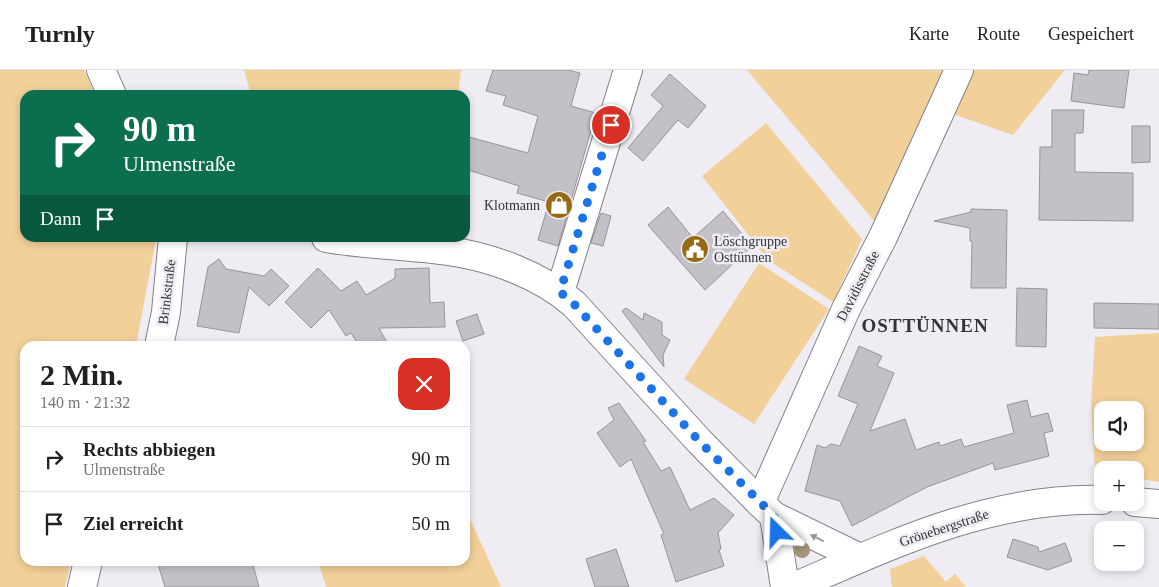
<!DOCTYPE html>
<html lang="de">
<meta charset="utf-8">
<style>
:root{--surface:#fff;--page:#f6f6f6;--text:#202124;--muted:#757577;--line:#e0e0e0}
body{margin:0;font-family:Georgia,serif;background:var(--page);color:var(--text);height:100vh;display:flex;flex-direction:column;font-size:19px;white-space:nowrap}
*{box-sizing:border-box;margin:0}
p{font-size:16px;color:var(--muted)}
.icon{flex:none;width:28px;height:28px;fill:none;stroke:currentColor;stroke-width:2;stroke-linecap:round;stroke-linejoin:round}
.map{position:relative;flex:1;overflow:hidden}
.details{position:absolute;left:20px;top:271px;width:450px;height:225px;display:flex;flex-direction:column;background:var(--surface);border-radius:15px;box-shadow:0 2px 8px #0003}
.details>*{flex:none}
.banner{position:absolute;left:20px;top:20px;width:450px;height:152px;border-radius:15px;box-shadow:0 2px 8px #0003;background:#0b6e4f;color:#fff;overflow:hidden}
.buttons{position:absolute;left:1094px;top:331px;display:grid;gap:10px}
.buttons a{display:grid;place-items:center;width:50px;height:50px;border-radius:10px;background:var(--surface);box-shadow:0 2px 8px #0003;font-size:25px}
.pin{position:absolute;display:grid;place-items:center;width:42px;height:42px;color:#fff;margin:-21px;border:2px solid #fff;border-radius:50%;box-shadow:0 1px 5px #0007}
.me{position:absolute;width:55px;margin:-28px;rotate:338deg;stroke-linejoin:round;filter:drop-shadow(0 0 4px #0008)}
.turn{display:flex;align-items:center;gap:18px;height:105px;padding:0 20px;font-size:22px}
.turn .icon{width:65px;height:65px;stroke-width:2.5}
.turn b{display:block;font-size:35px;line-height:42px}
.then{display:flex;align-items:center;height:48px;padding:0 20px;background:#0003;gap:10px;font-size:19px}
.round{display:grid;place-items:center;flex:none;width:52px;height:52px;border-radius:15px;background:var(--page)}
.headline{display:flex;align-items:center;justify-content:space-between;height:85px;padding:0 20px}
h1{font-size:30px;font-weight:600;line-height:38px}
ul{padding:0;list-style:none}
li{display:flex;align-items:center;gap:15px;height:65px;padding:0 20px;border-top:1px solid var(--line)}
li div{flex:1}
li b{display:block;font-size:19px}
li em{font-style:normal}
header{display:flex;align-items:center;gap:30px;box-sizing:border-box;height:70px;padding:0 25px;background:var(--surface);border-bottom:1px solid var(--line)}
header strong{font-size:24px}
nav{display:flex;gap:28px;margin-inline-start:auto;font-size:18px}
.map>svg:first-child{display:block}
.green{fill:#f2d099;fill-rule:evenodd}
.building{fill:#c4c0c7;stroke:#97949a}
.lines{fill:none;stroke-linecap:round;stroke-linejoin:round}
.minor-casing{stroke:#838086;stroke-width:30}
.minor{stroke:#fff;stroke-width:28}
.tree{fill:#a7957b}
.oneway{fill:#9a999a}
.route{stroke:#1a73e8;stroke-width:9;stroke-dasharray:0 16.2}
.labels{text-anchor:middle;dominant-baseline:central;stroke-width:5;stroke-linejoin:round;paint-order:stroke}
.poi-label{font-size:14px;fill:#343336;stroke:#f0ecf3;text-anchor:end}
.street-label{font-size:14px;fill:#343336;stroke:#f0ecf3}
.district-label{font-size:19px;font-weight:bold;letter-spacing:1px;fill:#343336;stroke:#f0ecf3}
</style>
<header>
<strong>Turnly</strong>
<nav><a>Karte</a><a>Route</a><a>Gespeichert</a></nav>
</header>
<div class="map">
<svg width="1159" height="517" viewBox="0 0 1159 517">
<rect width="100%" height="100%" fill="#f0ecf3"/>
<g class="green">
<polygon points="0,0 84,0 95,25 25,25 25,168 156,169 136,276 25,276 25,491 71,491 65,517 0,517"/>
<polygon points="244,0 461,0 458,25 251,25"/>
<polygon points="747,0 944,0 875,152"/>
<polygon points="973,0 1065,0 1013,65 953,44"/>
<polygon points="766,53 862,169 833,232 768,190 702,106"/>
<polygon points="759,193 829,239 754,354 684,309"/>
<path d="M1159,263V412L1135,408V400H1102V404L1095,403L1091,336L1095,267ZM1102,340H1135V372H1102Z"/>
<polygon points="465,438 501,517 326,517 318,491 465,491"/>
<polygon points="924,486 946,512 955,504 966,517 892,517 890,499"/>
</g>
<g class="building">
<polygon points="493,0 568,0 580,3 571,36 596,43 558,176 538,170 549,132 517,123 519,116 465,99 465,81 469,67 528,83 538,46 503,35 506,26 486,21"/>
<polygon points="1089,0 1129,0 1124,38 1071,31 1074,3 1088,5"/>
<polygon points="670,4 706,36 688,58 678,50 643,91 628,78 663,36 651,25"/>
<polygon points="1052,40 1084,40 1083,63 1075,63 1075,102 1133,103 1133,151 1039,150 1040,77 1052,77"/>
<polygon points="1132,56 1150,56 1150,92 1132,93"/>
<polygon points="668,137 693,168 723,141 752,176 705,220 648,155"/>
<polygon points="971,139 1007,140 1006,218 971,218 972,171 970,171 970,158 934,151 971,142"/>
<polygon points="601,143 611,146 603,176 591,173"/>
<polygon points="219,189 226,199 264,206 271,199 289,216 269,236 249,217 239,263 197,256 208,197"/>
<polygon points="318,198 341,221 357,211 366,225 395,208 395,199 429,198 430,233 444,232 445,257 379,258 389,276 359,276 351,263 346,266 329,240 311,258 285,232"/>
<polygon points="1017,218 1047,219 1046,277 1016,276"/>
<polygon points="1094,233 1159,234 1159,259 1094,258"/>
<polygon points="626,238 643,250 644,243 662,252 662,265 670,270 663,285 664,297 622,241"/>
<polygon points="477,244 484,264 463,271 456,251"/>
<polygon points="859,276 882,286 877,296 894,303 870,361 905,349 916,380 939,372 940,376 961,369 964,377 1014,363 1007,335 1027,330 1031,347 1048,343 1053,361 1044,363 1049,386 995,400 993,393 927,417 852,456 840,431 805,421 817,375 825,378 831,374 840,376 858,334 838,326"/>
<polygon points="619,333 646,371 643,372 661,401 670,397 690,440 714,428 734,445 718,463 721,479 719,480 724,496 676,512 661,465 664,464 631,389 620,397 597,363 614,350 608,338"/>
<polygon points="1013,469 1038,477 1039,482 1065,473 1072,491 1048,500 1007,487"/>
<polygon points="616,479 629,517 595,517 586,489"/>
<polygon points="157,491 252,491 259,517 165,517"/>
</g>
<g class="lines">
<g class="minor-casing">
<g id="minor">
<polyline points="101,0 112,25"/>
<path d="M326,168C366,175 407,175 448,181C492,187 540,205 574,234L700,372L760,433L774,446L860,488"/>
<polyline points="560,222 628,0"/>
<polyline points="159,276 166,242 173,168"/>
<polyline points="1135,432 1159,434"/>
<polyline points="760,433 846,239 883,167 959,0"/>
<polyline points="774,446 785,517"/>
<polyline points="82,517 88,491"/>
<path d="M794,517C893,474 991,427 1102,430"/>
</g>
</g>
<use href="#minor" class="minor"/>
</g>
<circle class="tree" cx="802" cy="480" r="8"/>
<defs><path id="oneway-solid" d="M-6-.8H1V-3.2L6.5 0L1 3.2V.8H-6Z" transform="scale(1.25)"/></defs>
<use class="oneway" href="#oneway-solid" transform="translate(817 468) rotate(-154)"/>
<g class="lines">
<polyline class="route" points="611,55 560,222 574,234 700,372 774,446 777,462"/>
</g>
<defs>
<g id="shop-disc" transform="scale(1.4375)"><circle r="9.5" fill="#946a14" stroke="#f0ecf3"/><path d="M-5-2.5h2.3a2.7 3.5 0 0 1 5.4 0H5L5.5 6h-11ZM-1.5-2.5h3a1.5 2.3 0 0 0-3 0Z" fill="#fff"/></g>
<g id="civic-disc" transform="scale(1.4375)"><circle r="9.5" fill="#946a14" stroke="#f0ecf3"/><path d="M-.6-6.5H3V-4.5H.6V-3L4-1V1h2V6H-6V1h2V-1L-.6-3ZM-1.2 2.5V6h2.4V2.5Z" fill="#fff"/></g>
</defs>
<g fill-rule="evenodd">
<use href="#shop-disc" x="559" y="135"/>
<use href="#civic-disc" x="695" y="179"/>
</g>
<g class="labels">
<g class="poi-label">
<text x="540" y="135">Klotmann</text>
<text x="714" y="171" text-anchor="start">Löschgruppe<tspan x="714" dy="16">Osttünnen</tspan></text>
</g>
<g class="street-label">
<text transform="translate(858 216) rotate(-63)">Davidisstraße</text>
<text transform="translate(167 222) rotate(-83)">Brinkstraße</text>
<text transform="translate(944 458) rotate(-18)">Grönebergstraße</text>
</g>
<g class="district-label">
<text x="925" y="255">OSTTÜNNEN</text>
</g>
</g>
</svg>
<div class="buttons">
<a><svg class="icon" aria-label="sound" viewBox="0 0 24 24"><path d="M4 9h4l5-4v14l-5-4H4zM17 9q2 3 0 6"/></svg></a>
<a>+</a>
<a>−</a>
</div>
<div class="pin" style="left:611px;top:55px;background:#d93025"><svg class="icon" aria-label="arrive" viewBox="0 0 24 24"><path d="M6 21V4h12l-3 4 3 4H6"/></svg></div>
<svg class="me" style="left:777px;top:462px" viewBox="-20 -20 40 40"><path d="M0-17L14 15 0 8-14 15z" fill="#1a73e8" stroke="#fff" stroke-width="4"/></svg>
<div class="banner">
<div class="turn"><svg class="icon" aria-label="right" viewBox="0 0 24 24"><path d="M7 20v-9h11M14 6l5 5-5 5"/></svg><div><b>90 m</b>Ulmenstraße</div></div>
<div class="then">Dann<svg class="icon" aria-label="arrive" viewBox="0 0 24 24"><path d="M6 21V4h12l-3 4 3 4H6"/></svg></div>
</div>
<section class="details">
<div class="headline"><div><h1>2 Min.</h1><p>140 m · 21:32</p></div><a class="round" style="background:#d93025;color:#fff"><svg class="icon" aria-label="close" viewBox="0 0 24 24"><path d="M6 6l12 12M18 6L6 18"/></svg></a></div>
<ul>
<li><svg class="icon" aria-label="right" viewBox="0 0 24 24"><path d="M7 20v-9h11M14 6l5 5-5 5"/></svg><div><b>Rechts abbiegen</b><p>Ulmenstraße</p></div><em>90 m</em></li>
<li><svg class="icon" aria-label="arrive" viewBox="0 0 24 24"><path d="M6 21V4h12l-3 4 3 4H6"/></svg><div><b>Ziel erreicht</b></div><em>50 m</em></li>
</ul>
</section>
</div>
